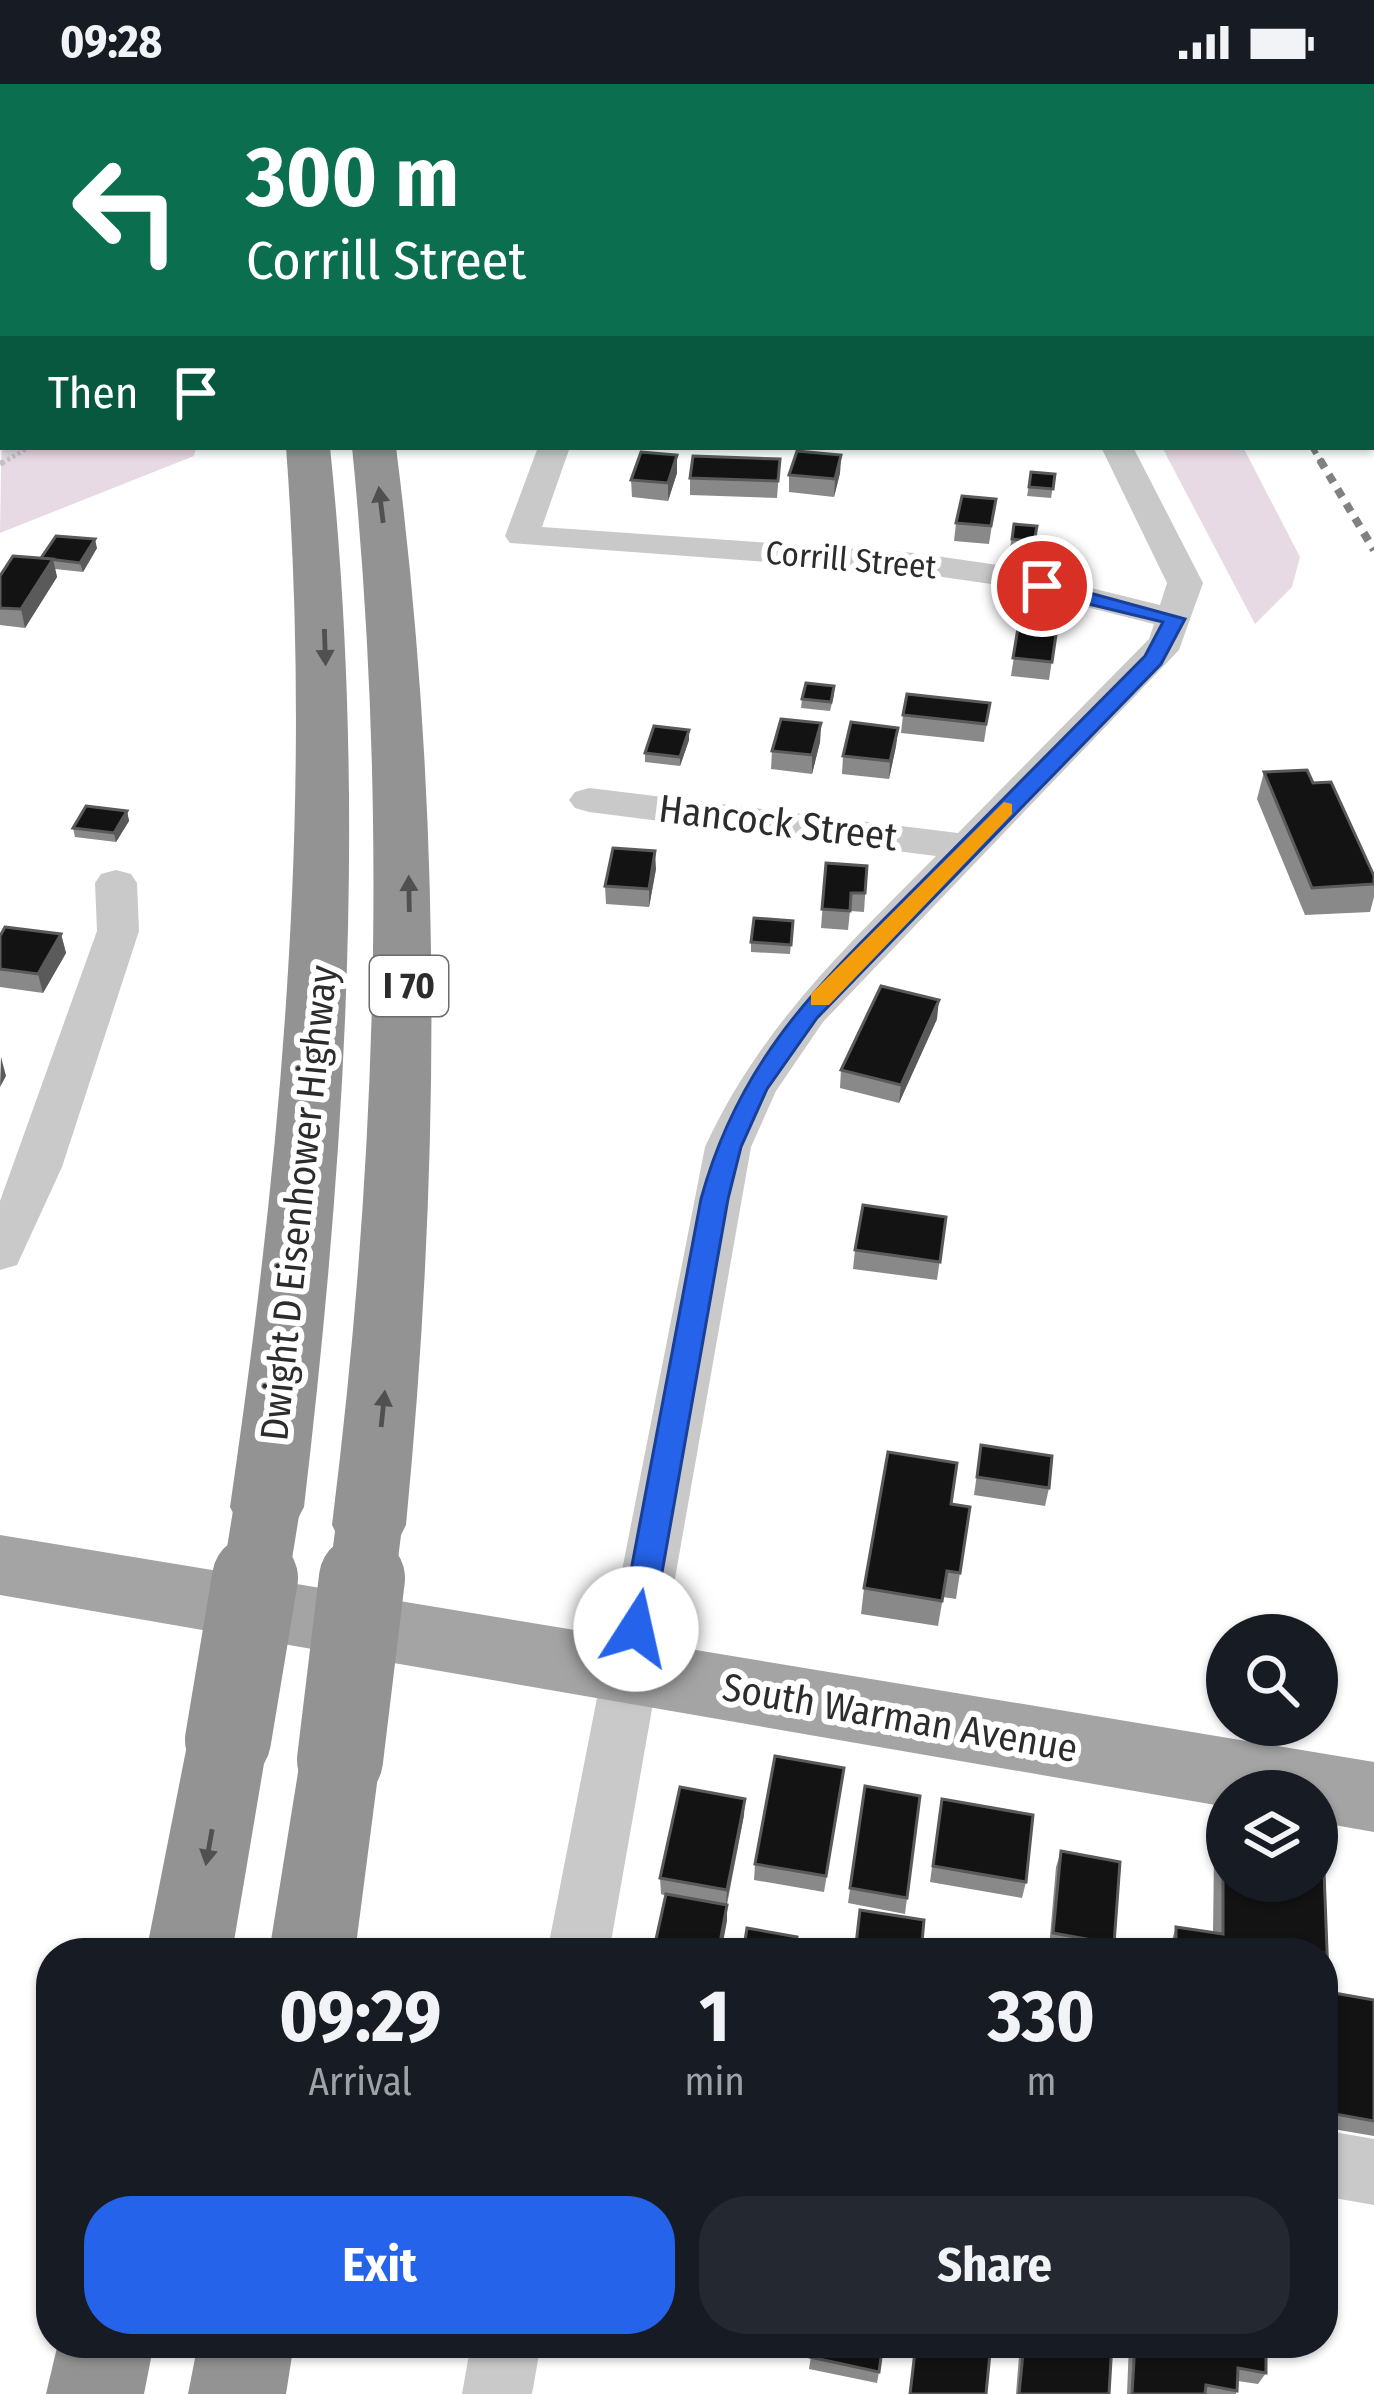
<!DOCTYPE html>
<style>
:root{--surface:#171b24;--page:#242831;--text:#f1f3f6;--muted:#9ea1a6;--accent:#2563eb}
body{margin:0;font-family:"Fira Sans Condensed",sans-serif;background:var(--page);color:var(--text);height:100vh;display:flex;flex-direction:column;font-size:45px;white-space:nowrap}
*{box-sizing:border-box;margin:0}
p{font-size:39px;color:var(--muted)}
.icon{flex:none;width:66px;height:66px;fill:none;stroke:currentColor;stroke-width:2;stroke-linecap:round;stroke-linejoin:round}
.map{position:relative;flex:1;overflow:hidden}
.sheet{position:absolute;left:36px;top:1854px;width:1302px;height:420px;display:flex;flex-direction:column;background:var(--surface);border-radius:48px;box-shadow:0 3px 9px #0004}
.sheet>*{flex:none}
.banner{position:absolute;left:0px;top:0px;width:1374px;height:366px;box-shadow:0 3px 9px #0004;background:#0b6e4f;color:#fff;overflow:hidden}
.controls{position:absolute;left:1206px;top:1530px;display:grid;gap:24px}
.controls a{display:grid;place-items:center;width:132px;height:132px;border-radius:50%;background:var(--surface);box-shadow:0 3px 9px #0004;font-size:60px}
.pin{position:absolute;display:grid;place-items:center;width:102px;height:102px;color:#fff;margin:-51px;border:6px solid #fff;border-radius:50%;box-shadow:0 3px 12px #0007}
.me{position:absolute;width:132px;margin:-66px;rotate:10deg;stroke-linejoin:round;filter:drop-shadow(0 0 9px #0008)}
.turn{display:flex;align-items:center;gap:42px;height:252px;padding:0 48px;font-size:54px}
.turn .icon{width:156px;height:156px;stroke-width:2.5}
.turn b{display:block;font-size:84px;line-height:102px}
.then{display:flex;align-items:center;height:114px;padding:0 48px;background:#0003;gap:24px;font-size:45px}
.eta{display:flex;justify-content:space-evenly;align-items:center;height:204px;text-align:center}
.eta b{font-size:72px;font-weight:700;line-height:84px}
.action{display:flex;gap:24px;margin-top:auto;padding:24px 48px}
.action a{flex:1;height:138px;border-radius:48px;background:var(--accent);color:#fff;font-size:48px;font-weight:700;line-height:138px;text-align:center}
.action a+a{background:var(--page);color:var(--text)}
.status{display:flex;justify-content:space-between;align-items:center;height:84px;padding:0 60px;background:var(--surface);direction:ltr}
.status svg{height:33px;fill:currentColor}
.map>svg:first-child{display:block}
.green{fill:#e8dae4}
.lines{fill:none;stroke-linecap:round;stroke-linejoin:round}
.path-far1{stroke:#c3c3c3;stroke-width:4.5;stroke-dasharray:3 3;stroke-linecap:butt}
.path{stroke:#c3c3c3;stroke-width:6;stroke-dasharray:4.5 4.5;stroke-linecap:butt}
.minor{fill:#c9c9c9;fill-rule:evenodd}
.major{fill:#a4a4a4;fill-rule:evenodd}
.highway{fill:#939393;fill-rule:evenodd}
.rail-far1{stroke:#818181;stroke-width:6;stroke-dasharray:8 6;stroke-linecap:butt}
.rail{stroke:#818181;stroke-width:8;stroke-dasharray:9 8;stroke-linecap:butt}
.highway-bridge-far1{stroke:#939393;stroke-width:66}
.highway-bridge{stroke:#939393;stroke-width:86}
.wall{fill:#898989}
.shaded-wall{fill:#5a5a5a}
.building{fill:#131313;stroke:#5a5a5a;stroke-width:3}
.oneway{fill:#505050}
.route{fill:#2563eb;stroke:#184099;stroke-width:3}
.slow{fill:#f59e0b}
.labels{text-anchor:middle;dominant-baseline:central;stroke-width:12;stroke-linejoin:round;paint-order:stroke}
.far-street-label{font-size:33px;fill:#2c2c2c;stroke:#fff}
.shield{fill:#fff;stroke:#6b6b6b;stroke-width:3}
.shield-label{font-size:36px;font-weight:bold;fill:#2c2c2c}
.street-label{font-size:39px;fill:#2c2c2c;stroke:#fff}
</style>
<div class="status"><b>09:28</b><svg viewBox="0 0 49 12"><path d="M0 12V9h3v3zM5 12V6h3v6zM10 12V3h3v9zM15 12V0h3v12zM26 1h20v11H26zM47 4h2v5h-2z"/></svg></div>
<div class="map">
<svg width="1374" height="2310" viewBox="0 0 1374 2310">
<rect width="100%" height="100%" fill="#fff"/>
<g class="green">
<polygon points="3,270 3,363 196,363 194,372 0,449"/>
<polygon points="1162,363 1243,363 1300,473 1292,503 1255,540"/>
</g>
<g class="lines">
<polyline class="path-far1" points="2,379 30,363"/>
<polyline class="path" points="0,380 7,376"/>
<g class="minor">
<path d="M538,363H570L542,443L915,469L998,481L1160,521L1167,499L1101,363H1133L1203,499L1179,566L823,938L776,1007L751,1063L609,1869H547L705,1063C761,942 844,865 936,772L589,728L575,724L569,716L575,708L589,704L958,749L1149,555L1154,540L998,501L915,489L510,459L505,452Z"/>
<polygon points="116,786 131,790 137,799 139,847 62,1083 17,1181 0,1186 0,1117 97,847 95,799 101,790"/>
<polygon points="1323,2046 1374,2055 1374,2121 1323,2112"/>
<polygon points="471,2259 541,2259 532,2310 462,2310"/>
</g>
<polygon class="major" points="0,1451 1374,1678 1374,1748 1317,1738 1317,1707 1227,1707 1227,1723 0,1511"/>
<g class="highway">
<polygon points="250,0 284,0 285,3 251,3"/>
<rect x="303" y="0" width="34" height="3"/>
<path d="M286,363H330C367,722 346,1065 304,1423L293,1444L267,1453L241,1444L230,1423C282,1066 313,723 286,363Z"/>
<path d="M352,363H396C442,724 441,1079 406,1441L395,1463L369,1472L343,1463L332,1441C377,1080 388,725 352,363Z"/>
<polygon points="228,1620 256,1631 268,1656 232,1869 146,1869 188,1656 200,1631"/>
<polygon points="340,1640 368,1650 380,1676 355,1869 269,1869 300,1676 312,1650"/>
<polygon points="58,2259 154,2259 144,2310 46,2310"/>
<polygon points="198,2259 294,2259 286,2310 188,2310"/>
</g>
<polyline class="rail-far1" points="1312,363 1322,379"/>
<polyline class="rail" points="1320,376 1374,466"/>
<g class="highway-bridge-far1">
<polyline points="255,1497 267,1423"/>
<polyline points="362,1497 369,1441"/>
</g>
<g class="highway-bridge">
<polyline points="228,1656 255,1494"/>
<polyline points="340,1676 362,1494"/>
</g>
</g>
<g class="wall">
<polygon points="677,371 677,389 668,417 632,413 631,396"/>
<polygon points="841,371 840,389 834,413 789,408 789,391"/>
<polygon points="780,375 777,414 690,411 690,394"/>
<polygon points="1031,388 1055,390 1051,414 1027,412"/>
<polygon points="996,415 989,460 954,457 956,439"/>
<polygon points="1014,440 1037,442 1033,467 1010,464"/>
<polygon points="97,464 83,488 55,485 57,493 25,544 0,541 0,492 41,474"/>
<polygon points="1021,526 1059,530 1049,596 1011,592"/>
<polygon points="834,611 830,627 801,624 802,615"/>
<polygon points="990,619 984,658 901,649 903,631"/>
<polygon points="821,639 820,658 812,690 771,685 772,667"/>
<polygon points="898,644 896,662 889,695 842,690 843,672"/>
<polygon points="689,656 680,682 645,678 645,669"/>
<polygon points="1264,688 1313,699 1374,792 1374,813 1370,828 1305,831 1257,715"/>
<polygon points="127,727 129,737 116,758 75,753 73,744"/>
<polygon points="826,779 867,782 864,828 850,827 848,846 821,844"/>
<polygon points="656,785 649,823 606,820 605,802"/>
<polygon points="793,837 790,870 751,868 751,858"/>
<polygon points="61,850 66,869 43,909 0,903 0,852"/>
<polygon points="937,935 899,1019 840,1004 841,986"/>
<polygon points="946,1133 937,1196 853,1185 855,1166"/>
<polygon points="981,1361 1049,1404 1045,1422 974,1411"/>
<polygon points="951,1420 970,1423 956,1515 943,1513 938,1542 861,1530 864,1504"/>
<polygon points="842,1700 824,1808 754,1796 755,1780"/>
<polygon points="865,1702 920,1712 905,1830 848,1819"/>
<polygon points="744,1731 727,1821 727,1837 661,1810 660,1794"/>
<polygon points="939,1731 1026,1798 1022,1814 930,1798"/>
<polygon points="1223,1747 1227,1748 1227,1797 1317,1797 1317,1760 1323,1761 1329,1918 1334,1909 1374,1916 1374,2052 1327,2044 1327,1979 1323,1986 1323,1869 1168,1869 1176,1843 1213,1849 1214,1770"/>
<polygon points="1061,1767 1114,1860 1111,1869 1077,1869 1049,1864 1056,1783"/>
<polygon points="813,2259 879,2288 877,2299 809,2285"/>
<polygon points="1020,2259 1112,2259 1109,2310 1016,2310"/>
<polygon points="1129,2259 1266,2259 1266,2289 1258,2300 1238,2297 1236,2310 1127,2310"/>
</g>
<g class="shaded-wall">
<polygon points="677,371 677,389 668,417 668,399"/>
<polygon points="841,371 840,389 834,413 835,395"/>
<polygon points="95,455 97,464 83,488 80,479"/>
<polygon points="53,475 57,493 25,544 21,525"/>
<polygon points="821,639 820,658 812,690 812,671"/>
<polygon points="898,644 896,662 889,695 890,677"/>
<polygon points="689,646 689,656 680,682 680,673"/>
<polygon points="127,727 129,737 116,758 114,749"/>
<polygon points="655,767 656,785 649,823 649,805"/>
<polygon points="61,850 66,869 43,909 38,890"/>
<polygon points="939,916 937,935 899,1019 901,1001"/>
<polygon points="1,973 6,992 0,1003"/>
<polygon points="745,1715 744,1731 726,1822 727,1806"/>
<polygon points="727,1821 727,1837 721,1869 718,1869"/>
</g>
<g class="building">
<polygon points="797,367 841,371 835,395 789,391"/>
<polygon points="641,368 677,371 668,399 631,396"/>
<polygon points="693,372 780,375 778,397 690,394"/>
<polygon points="1031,388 1055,390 1053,405 1029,403"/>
<polygon points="962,412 996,415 991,442 956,439"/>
<polygon points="1014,440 1037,442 1034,458 1012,455"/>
<polygon points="56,452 95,455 80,479 41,474"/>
<polygon points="13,472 53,475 21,525 0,524 0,492"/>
<polygon points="1021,526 1059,530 1052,578 1013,574"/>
<polygon points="806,599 834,602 831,618 802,615"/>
<polygon points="907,610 990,619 986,640 903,631"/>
<polygon points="781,635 821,639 812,671 772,667"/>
<polygon points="851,638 898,644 890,677 843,672"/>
<polygon points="654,642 689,646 680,673 645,669"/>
<polygon points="1307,686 1313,699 1331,698 1374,792 1374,800 1312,804 1264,688"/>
<polygon points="86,722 127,727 114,749 73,744"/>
<polygon points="613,764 655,767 649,805 605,802"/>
<polygon points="826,779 867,782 865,809 851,809 850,827 822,825"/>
<polygon points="754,834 793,837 791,861 751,858"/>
<polygon points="5,843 61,850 38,890 0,885 0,852"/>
<polygon points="881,902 939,916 901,1001 841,986"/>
<polygon points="863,1121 946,1133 940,1178 855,1166"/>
<polygon points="981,1361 1052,1372 1049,1404 977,1393"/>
<polygon points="888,1368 957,1379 951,1420 970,1423 960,1489 947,1487 942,1517 864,1504"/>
<polygon points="775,1672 844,1684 826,1792 755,1780"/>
<polygon points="865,1702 920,1712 907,1814 850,1804"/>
<polygon points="680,1703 745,1715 727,1806 660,1794"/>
<polygon points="942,1715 1033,1731 1026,1798 933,1782"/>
<polygon points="1223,1747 1227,1748 1227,1797 1317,1797 1317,1760 1323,1761 1331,1971 1323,1969 1323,1869 1176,1869 1176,1843 1223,1850"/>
<polygon points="1061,1767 1120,1778 1114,1860 1053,1849"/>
<polygon points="666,1810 727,1821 718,1869 653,1869"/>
<polygon points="860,1826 924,1836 921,1869 855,1869"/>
<polygon points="747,1844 797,1853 795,1869 743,1869"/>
<polygon points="955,1858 994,1864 993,1869 954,1869"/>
<polygon points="1334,1909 1374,1916 1374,2037 1335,2030"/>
<polygon points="1323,2137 1327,2138 1327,2225 1323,2224"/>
<polygon points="813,2259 883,2259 879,2288 810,2273"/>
<polygon points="916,2259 991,2259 986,2310 910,2310"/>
<polygon points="1024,2259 1112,2259 1109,2310 1019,2310"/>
<polygon points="1135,2259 1266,2259 1266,2289 1238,2284 1237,2307 1206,2301 1205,2310 1132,2310"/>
</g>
<defs><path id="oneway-solid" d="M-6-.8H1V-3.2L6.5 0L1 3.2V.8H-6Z" transform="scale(3)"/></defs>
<g class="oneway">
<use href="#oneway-solid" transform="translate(381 421) rotate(-97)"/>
<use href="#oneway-solid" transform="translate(325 563) rotate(88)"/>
<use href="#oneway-solid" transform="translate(409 810) rotate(-91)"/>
<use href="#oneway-solid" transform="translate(383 1325) rotate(-84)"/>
<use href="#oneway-solid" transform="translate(209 1763) rotate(100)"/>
</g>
<path class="route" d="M1042,496L1185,535L1161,580L817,934L767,1005L741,1063L728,1115L652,1545L647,1555H625L620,1545L701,1115C742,964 832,889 937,782C1007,712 1076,642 1145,572L1163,538L1035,507V498Z"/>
<polygon class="slow" points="1004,718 1012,720 1012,730 829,921 811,921 811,910"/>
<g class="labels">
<g class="far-street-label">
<text transform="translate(851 476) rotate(5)">Corrill Street</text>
</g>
<rect class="shield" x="370" y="872" width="78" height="60" rx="9"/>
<g class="shield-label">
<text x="409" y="902">I 70</text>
</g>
<g class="street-label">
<text transform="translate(778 739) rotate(7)">Hancock Street</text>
<text transform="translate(299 1119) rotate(-84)">Dwight D Eisenhower Highway</text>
<text transform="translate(900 1634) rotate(10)">South Warman Avenue</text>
</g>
</g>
</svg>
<div class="controls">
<a><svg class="icon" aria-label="search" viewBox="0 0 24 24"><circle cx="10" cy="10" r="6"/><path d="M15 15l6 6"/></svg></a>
<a><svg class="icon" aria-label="layers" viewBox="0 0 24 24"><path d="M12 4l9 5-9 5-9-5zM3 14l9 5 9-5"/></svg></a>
</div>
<div class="pin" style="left:1042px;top:502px;background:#d93025"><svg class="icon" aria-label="arrive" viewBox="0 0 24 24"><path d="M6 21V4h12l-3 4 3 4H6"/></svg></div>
<svg class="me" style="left:636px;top:1545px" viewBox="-20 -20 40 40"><circle r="19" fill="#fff"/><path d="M0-13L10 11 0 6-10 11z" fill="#2563eb"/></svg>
<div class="banner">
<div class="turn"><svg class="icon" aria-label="left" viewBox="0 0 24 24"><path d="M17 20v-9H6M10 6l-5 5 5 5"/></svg><div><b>300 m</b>Corrill Street</div></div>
<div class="then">Then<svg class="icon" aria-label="arrive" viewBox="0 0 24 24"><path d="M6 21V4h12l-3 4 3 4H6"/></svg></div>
</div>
<section class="sheet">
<div class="eta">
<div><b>09:29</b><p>Arrival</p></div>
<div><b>1</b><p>min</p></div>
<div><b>330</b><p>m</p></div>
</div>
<div class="action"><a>Exit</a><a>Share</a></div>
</section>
</div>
